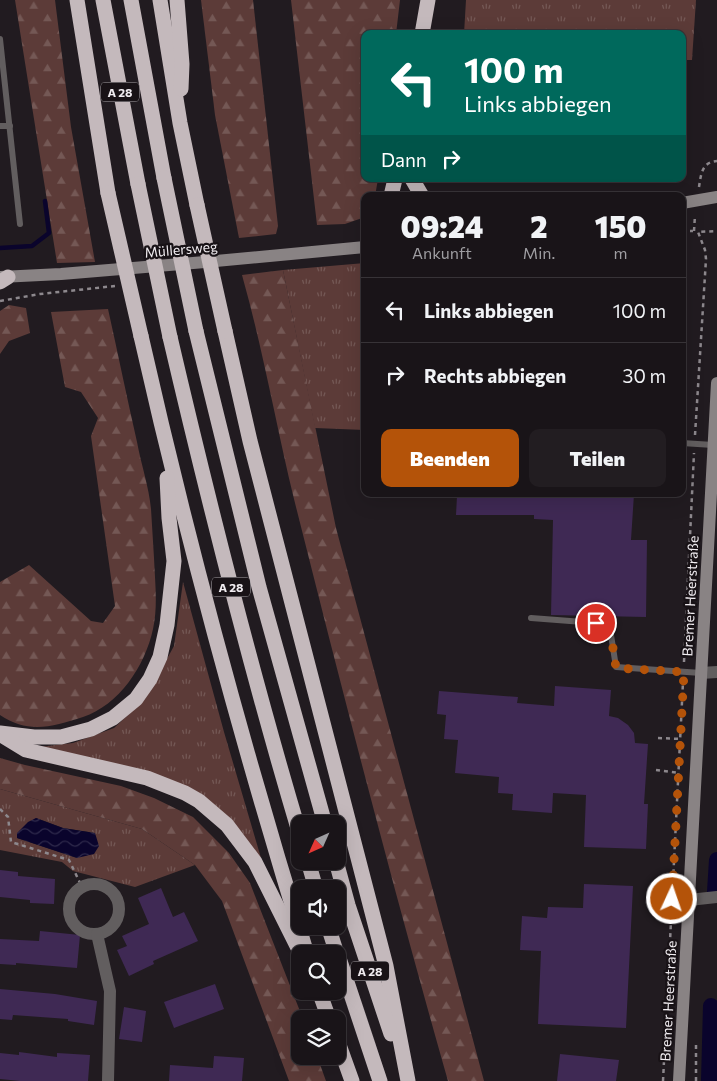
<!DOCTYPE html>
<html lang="de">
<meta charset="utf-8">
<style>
:root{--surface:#191418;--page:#221d21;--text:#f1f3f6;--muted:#9f9ea2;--line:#373337;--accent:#b45309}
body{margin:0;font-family:Commissioner,sans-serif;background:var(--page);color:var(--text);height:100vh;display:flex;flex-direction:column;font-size:19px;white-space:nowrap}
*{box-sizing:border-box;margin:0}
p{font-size:16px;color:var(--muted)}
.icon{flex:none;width:28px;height:28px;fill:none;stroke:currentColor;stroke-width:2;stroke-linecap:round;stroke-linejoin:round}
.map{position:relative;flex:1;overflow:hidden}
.panel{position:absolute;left:361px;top:192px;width:325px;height:305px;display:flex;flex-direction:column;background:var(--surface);border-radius:10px;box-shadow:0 5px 20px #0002,0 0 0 1px var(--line)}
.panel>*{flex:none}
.banner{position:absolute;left:361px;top:30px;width:325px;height:152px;border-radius:10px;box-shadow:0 5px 20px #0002,0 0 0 1px var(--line);background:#00695c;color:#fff;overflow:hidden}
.needle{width:32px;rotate:225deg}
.tools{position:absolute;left:291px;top:815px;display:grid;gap:10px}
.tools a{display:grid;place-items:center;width:55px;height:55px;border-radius:10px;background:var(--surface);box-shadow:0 5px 20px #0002,0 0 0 1px var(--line);font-size:25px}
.pin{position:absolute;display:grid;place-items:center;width:42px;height:42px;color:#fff;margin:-21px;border:2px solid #fff;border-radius:50%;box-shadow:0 1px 5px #0007}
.me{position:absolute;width:55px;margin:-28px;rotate:3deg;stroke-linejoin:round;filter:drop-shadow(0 0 4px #0008)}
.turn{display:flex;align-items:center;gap:18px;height:105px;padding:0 20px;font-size:22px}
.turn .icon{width:65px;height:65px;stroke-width:2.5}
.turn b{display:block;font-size:35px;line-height:42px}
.then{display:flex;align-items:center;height:48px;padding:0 20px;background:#0003;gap:10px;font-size:19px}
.eta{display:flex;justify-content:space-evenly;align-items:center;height:85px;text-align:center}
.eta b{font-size:30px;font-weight:800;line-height:35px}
.action{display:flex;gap:10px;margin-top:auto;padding:10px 20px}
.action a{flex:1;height:58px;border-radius:10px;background:var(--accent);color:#fff;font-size:20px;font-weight:800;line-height:58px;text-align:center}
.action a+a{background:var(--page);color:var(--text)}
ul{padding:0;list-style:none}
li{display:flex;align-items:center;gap:15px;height:65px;padding:0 20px;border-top:1px solid var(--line)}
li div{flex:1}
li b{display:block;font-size:19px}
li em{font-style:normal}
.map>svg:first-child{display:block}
.grass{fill:url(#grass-tufts);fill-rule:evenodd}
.forest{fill:url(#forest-firs)}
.water{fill:url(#water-waves)}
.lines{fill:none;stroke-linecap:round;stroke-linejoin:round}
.stream{stroke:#0a042c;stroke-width:4.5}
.canal{stroke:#0a042c;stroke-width:16}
.building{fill:#3f2954}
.path{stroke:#8d888d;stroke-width:2.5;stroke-dasharray:4 4;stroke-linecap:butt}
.lane{stroke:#625e5f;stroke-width:6}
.street{stroke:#625e5f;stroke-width:12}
.secondary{stroke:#898384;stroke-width:12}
.highway{stroke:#c4b9bc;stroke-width:15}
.highway-bridge{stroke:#c4b9bc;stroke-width:15}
.route{stroke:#b45309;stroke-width:9;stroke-dasharray:0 16.2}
.labels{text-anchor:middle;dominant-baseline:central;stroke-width:4.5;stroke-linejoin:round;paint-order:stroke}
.shield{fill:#181216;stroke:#afabaf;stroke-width:1}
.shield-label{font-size:12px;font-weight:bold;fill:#f0ecf0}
.street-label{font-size:14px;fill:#f0ecf0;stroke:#181216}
</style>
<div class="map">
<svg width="717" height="1081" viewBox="0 0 717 1081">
<defs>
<pattern id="grass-tufts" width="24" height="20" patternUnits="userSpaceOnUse" patternTransform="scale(1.25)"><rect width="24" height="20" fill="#5c3b38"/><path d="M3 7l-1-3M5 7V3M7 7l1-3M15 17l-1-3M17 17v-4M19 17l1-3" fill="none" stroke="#745855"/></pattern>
<pattern id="forest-firs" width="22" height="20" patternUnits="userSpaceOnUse" patternTransform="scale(1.25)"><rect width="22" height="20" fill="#5c3b38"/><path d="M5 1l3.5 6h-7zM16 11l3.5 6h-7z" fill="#745855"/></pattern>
<pattern id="water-waves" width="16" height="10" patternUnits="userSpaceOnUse" patternTransform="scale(1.25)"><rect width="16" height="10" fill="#0a042c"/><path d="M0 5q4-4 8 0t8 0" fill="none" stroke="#2e294b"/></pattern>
</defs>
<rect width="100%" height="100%" fill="#211b20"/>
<g class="grass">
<polygon points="466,0 696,0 692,60 683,60 682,34 464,34"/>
<polygon points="365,263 365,430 315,428 283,270"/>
<polygon points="183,582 224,732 261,858 183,788 39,747 73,743 114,728 145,699 174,646"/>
<path d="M0,789L142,829L195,865L135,887L73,871L62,862L0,850ZM36,818L63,828L95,833L77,858L17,838Z"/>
</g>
<g class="forest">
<polygon points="15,0 55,0 71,127 95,262 57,263"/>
<polygon points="201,0 253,0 278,226 276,234 239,238 215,115"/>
<polygon points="291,0 400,0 396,34 365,34 365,179 378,179 375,196 365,196 365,217 345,224 317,225"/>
<path d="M283,270L336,528L484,1081H448C393,888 343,694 294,499C276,425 263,349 242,275Z"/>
<polygon points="9,305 26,308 30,333 9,341 0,354 0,311"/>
<path d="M108,309C118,354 127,398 137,442C141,464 149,487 151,509C152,525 153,542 154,558C155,582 158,606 153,629C145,666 119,705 83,717C52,727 28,734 0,715V582L29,565L91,621L103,623L115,606L91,436L98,418L81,392L65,387L51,312Z"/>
<polygon points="0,758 25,765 121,786 154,798 193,817 229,853 250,883 303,1019 300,1019 300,1056 317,1056 326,1081 289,1081 222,901 195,865 142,829 0,789"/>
</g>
<polygon class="water" points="36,818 63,828 95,833 99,846 94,854 77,858 17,838 17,833 28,822"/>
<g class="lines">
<polyline class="stream" points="0,248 32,246 49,233 45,201"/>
<g class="canal">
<polyline points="715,892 717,860"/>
<polyline points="709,1081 711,1006"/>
</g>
</g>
<g class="building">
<polygon points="496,494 634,494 631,540 647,540 646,617 551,615 553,520 534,519 534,515 456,515 457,496 496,496"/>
<polygon points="555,686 611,690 609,716 618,718 628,725 634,733 635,743 648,744 644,804 648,804 646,849 584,847 586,795 553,793 552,813 512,810 513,794 498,793 499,777 455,773 458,740 444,739 446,715 437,714 439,691 518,697 517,703 554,706"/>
<polygon points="0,870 18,872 18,876 55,879 54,904 30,903 30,900 0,897"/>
<polygon points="584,884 633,886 626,1028 538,1024 541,951 520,950 522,916 547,918 548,907 583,908"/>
<polygon points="161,888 173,917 184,912 198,941 153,961 154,964 129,976 117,950 127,946 122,936 149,924 138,898"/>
<polygon points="40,931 80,935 77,968 16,963 16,965 0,964 0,939 39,941"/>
<polygon points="215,984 224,1009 174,1028 164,1002"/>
<polygon points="0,989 55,994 97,1001 94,1025 68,1021 68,1019 13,1015 12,1020 0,1019"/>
<polygon points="124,1007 146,1011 142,1042 119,1039"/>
<polygon points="19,1052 57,1057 57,1053 90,1055 88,1081 20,1081 0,1079 0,1053 19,1055"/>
<polygon points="560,1054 619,1060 616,1081 557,1081"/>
<polygon points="214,1056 244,1058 242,1081 169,1081 170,1065 213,1068"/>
</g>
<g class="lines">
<g class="path">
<path d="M699,187C701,174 702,162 717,161"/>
<polyline points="682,231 693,231"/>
<polyline points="694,231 695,215"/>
<polyline points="0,301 40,294 115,286"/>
<polyline points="695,435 706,259 705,250 698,232 717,231"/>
<polyline points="684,662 694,453"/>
<polyline points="658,738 681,739"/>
<polyline points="656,770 679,773"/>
<polyline points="0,809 8,817 11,842 69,860 82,887"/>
<polyline points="663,1081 683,682"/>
<polyline points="696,1081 696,1043"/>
</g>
<g class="lane">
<polyline points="0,39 20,224"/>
<polyline points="0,126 10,126"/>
<polyline points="682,443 713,445"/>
<polyline points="531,618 596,623 611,635 616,667 701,673"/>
</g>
<g class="street">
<polyline points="701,673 717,672"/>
<circle cx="94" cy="909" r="25"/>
<polyline points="689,900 717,897"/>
<polyline points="97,934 110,991 108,1081"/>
</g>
<g class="secondary">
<polyline points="682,203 717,197"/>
<polyline points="0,277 61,274 205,262 365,247"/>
<polyline points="679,1081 717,383"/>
</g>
<g class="highway">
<polyline points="77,0 108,193"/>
<polyline points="103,0 138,184"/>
<polyline points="131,0 164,178"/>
<polyline points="160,0 180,123 197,205"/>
<polyline points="177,0 182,64 181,89"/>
<polyline points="422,34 428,0"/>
<polyline points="412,179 422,196"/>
<polyline points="391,196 395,179"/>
<polyline points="0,282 8,277"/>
<polyline points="196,331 259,587 325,824"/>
<polyline points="225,331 250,441 386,966 408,1081"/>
<path d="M141,336C188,544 244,750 307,954"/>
<path d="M170,337C209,504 251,671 300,835"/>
<polyline points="0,733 34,737 61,737 91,729 113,718 136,699 150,679 160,657 167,625 174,561 169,518 167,478"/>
<polyline points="3,736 26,750 147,778 185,793 199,801 227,825 255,862 298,948"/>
<polyline points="308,861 316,889"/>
<polyline points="336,861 348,905 391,1034"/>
<polyline points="328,926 337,954"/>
<polyline points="338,955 380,1081"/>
<polyline points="319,991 329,1019"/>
<polyline points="338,1042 352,1081"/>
</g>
<g class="highway-bridge">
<polyline points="164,178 196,331"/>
<polyline points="138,184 170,337"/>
<polyline points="108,193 141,336"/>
<polyline points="197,205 225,331"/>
</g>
</g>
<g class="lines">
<polyline class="route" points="596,623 611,635 616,668 684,672 672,899"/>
</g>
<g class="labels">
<g class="shield">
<rect x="101" y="82.5" width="38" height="19" rx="4"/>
<rect x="212" y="577.5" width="38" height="19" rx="4"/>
<rect x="351" y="961.5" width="38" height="19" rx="4"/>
</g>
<g class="shield-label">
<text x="120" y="92">A 28</text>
<text x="231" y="587">A 28</text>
<text x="370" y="971">A 28</text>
</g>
<g class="street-label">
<text transform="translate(181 249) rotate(-5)">Müllersweg</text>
<text transform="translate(690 596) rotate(-87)">Bremer Heerstraße</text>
<text transform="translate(668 1001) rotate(-87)">Bremer Heerstraße</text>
</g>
</g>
</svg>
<div class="tools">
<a><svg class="needle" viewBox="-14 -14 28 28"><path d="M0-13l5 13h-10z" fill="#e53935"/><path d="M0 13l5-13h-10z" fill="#9f9ea2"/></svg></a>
<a><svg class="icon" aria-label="sound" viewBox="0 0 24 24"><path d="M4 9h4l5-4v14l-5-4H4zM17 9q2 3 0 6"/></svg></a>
<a><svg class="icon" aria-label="search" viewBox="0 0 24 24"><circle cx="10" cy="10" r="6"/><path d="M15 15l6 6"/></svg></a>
<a><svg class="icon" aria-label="layers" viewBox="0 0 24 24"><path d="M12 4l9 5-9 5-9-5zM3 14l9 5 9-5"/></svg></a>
</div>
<div class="pin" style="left:596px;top:623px;background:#d93025"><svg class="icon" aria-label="arrive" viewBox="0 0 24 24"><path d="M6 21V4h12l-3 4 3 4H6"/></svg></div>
<svg class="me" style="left:672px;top:899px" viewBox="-20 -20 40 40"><circle r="17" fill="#b45309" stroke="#fff" stroke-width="3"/><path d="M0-11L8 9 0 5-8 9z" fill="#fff"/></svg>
<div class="banner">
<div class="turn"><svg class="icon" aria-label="left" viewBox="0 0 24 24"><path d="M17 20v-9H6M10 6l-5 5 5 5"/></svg><div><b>100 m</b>Links abbiegen</div></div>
<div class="then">Dann<svg class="icon" aria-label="right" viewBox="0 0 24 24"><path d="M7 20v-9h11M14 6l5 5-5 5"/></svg></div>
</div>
<section class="panel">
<div class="eta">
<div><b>09:24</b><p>Ankunft</p></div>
<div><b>2</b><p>Min.</p></div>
<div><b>150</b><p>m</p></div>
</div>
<ul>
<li><svg class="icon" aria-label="left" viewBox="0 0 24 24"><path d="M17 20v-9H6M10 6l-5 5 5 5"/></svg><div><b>Links abbiegen</b></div><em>100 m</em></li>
<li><svg class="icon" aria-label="right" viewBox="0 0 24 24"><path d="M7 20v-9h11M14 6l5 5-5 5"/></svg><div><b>Rechts abbiegen</b></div><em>30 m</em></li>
</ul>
<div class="action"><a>Beenden</a><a>Teilen</a></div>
</section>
</div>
